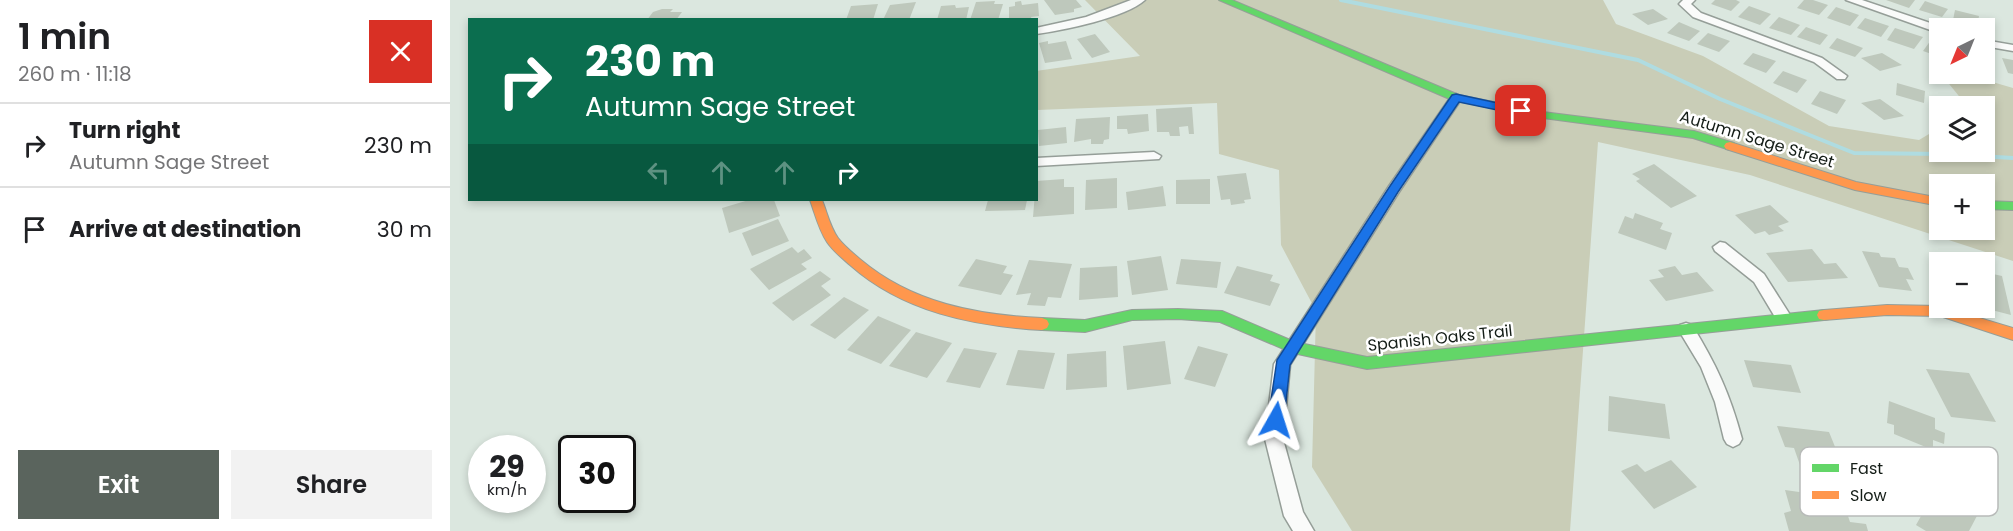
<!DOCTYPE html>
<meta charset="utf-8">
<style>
:root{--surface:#fff;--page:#f2f2f2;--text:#202124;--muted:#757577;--line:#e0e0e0;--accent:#5a645d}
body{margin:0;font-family:Poppins,sans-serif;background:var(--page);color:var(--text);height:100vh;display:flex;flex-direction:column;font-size:22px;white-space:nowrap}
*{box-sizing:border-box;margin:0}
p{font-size:20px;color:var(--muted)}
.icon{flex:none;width:33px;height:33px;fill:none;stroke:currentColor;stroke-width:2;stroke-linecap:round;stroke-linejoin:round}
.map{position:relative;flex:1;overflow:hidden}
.sheet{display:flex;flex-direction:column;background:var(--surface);width:450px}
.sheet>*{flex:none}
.top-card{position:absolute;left:18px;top:18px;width:570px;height:183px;border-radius:0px;box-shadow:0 3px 9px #0003;background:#0b6e4f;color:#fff;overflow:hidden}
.needle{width:39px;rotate:223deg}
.tools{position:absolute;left:1479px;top:18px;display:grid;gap:12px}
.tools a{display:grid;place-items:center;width:66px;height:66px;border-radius:0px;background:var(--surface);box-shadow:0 3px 9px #0003;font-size:30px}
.speed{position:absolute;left:18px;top:435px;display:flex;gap:12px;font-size:30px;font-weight:700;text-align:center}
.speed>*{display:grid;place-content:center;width:78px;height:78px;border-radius:50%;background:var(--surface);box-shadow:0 3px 9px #0003;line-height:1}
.speed small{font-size:15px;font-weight:400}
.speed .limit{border:3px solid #111;border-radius:9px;background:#fff;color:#111}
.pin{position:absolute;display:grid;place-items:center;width:51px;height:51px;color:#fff;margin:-26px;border-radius:12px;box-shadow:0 3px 9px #0006}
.me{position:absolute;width:66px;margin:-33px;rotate:6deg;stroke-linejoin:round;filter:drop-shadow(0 0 4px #0008)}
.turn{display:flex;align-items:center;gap:21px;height:126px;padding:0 18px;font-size:27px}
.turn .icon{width:78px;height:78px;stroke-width:2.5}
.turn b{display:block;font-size:42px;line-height:51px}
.lanes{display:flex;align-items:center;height:57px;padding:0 18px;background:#0003;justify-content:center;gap:30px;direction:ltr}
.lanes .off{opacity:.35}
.round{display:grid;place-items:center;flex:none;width:63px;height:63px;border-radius:0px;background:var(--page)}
.summary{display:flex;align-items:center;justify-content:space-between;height:102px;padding:0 18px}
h1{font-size:36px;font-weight:600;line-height:45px}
.button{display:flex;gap:12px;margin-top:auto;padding:12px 18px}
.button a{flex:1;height:69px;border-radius:0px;background:var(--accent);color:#fff;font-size:24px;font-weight:600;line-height:69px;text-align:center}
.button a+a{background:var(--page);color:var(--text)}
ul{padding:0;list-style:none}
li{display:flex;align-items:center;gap:18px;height:84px;padding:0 18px;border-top:2px solid var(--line)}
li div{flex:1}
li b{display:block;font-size:22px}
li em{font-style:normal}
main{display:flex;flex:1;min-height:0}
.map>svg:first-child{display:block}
.green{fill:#c9cdb7;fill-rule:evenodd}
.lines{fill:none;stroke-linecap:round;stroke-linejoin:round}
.stream{stroke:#afdce1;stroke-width:4}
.building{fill:#bec8bc}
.street-casing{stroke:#959e98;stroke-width:3}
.fast-casing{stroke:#959e98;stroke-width:2}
.slow-casing{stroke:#959e98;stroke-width:2}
.street{fill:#fafbfa;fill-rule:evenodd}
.fast{fill:#63d668;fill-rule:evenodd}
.slow{fill:#ff974d;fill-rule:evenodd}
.route{fill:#1a73e8;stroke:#114b97;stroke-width:1.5}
.labels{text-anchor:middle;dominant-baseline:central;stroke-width:5;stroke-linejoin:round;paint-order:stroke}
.street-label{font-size:16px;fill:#141d17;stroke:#fff}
.key{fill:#fff;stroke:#b8bbb9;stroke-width:1.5}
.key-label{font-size:16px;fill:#141d17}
</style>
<main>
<section class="sheet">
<div class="summary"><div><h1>1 min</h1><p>260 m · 11:18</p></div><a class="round" style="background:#d93025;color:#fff"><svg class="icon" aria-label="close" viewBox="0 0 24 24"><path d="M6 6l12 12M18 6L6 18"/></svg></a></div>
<ul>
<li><svg class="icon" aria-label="right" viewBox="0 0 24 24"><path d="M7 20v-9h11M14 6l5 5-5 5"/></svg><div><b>Turn right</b><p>Autumn Sage Street</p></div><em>230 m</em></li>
<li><svg class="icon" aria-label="arrive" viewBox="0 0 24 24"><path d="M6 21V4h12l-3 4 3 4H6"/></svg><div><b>Arrive at destination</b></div><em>30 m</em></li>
</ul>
<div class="button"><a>Exit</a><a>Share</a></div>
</section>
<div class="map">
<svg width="1563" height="531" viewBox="0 0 1563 531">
<rect width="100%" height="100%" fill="#dbe7df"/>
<path class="green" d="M635,0H1153L1166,24L1253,56L1379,126L1469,140L1489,128L1490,152H1534V106H1517L1491,74H1515L1563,88V261L1300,175L1148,142L1120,531H902L862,467L866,311L831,245L829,170L769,154L767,103L587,110L586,71L690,56ZM1490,184H1534V230H1490Z"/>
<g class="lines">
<polyline class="stream" points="891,0 1188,60 1270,99 1404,153 1496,154 1563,158"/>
</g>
<g class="building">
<polygon points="594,0 626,0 632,7 624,9 624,12 605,15"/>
<polygon points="1265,0 1286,0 1290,2 1281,11 1261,4"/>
<polygon points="1354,0 1363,0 1378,5 1369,15 1347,8"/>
<polygon points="1436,0 1465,0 1459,8"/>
<polygon points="545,1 544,4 553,4 548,20 520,20 526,2"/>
<polygon points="571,1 572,5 588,3 589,16 581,17 582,20 559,20 559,7 565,6 565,2"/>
<polygon points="1475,1 1498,9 1492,17 1469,10"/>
<polygon points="466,2 459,20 433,20 440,5"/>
<polygon points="428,4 423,20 396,20 401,6"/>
<polygon points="505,5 506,8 519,7 516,20 487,20 491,6"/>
<polygon points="1299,6 1321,14 1310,25 1288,17"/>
<polygon points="1386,7 1409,15 1400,26 1377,18"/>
<polygon points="212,9 223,9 220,12 232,12 226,20 197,20 203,12"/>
<polygon points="1203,9 1218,19 1198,25 1182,14"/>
<polygon points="1505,10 1529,16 1527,26 1503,20"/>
<polygon points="1329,17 1350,25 1341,35 1319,28"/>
<polygon points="1415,18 1439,26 1431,37 1407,28"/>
<polygon points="1229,22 1250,31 1239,41 1217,33"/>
<polygon points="1356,27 1378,35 1370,45 1347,37"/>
<polygon points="1445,28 1473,37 1464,49 1437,40"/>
<polygon points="1258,33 1280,41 1269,52 1247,44"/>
<polygon points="645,34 660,52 642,58 627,39"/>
<polygon points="1387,38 1413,48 1405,57 1379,48"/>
<polygon points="1481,40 1490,43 1490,57 1473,51"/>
<polygon points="598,41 598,44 616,41 622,59 595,63 589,43"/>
<polygon points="1303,53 1326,61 1316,73 1293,64"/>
<polygon points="1432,53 1452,65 1430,71 1411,58"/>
<polygon points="1552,58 1563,60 1563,74 1558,73"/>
<polygon points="1333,71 1357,80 1347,93 1323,83"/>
<polygon points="1447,83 1475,91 1474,103 1446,95"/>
<polygon points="1370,91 1396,100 1387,114 1361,104"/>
<polygon points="1430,99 1454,116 1434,120 1411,103"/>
<polygon points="742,107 744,134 739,134 738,126 729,127 730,136 720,136 719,132 707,132 706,109"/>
<polygon points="698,114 699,131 678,134 677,129 667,129 667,116"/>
<polygon points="660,117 659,139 654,140 653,144 641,144 641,139 624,142 626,119"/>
<polygon points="616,127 617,143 589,146 588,130"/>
<polygon points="1204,164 1247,196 1221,208 1186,181 1190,179 1182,174"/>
<polygon points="796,173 801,199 794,200 795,203 781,205 780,199 771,200 767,176"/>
<polygon points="667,178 667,208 635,210 636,180"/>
<polygon points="614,179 614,187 624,187 624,214 583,217 586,181"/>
<polygon points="760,179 760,204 726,204 726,180"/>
<polygon points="713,186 716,206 678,210 676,192"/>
<polygon points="299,200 324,200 330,216 279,233 272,208"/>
<polygon points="538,200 577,200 575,210 535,211"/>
<polygon points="1320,205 1339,222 1328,226 1334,231 1319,235 1315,231 1305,234 1285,215"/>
<polygon points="1185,213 1213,223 1210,229 1222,233 1216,250 1168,233 1175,216 1183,219"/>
<polygon points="328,219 339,241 302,256 292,233"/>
<polygon points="342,247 348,253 354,249 362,258 351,264 357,269 319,290 300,269"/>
<polygon points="1362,249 1374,264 1386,263 1398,278 1338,282 1316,253"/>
<polygon points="1412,251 1429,253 1431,257 1445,258 1449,267 1458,268 1464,280 1456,279 1462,291 1429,287"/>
<polygon points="711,256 718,290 682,295 677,261"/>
<polygon points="526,259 557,266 553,273 563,275 551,295 508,286"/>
<polygon points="731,259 771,262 767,288 726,284"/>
<polygon points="579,260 622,264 611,298 598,297 595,306 577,305 581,293 566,295"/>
<polygon points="667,266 668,297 629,300 630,268"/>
<polygon points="787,266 823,275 820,281 830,284 820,306 774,293"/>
<polygon points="1225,266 1232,275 1247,272 1264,291 1216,301 1199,280 1214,277 1208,270"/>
<polygon points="370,271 381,279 371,286 381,295 343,321 322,303"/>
<polygon points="1534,272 1552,276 1561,315 1534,308"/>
<polygon points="394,297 419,310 385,339 360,325"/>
<polygon points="428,316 461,330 431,364 397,350"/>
<polygon points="466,332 502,343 477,378 439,366"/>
<polygon points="715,341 721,384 677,390 673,346"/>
<polygon points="748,346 778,354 765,387 734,379"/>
<polygon points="514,348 547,353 530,388 496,382"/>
<polygon points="568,350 605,353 594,389 556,385"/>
<polygon points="656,351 657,387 616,390 617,354"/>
<polygon points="1294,360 1341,365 1351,393 1303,387"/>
<polygon points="1476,369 1519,373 1546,422 1501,417"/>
<polygon points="1159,396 1215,404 1220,439 1158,431"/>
<polygon points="1439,401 1485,418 1485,429 1495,433 1494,444 1483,440 1483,450 1444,434 1444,425 1437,423"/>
<polygon points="1327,426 1379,432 1390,459 1384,459 1389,472 1351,468 1344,448 1335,447"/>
<polygon points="1221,460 1247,487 1204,509 1171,471 1187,464 1195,472"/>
<polygon points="1488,486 1529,512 1519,531 1476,531 1466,525"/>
<polygon points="1335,490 1392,498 1400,522 1416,524 1418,531 1339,531 1334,513 1341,511"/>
</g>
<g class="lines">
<g class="street-casing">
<g id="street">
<path d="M681,0H695C675,18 614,30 586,34V28L636,17Z"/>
<polygon points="1233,0 1245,0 1241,4 1251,13 1372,58 1397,76 1395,79 1387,79 1364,62 1243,17 1229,4"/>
<polygon points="1396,0 1412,0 1495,28 1490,28 1490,33 1486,32"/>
<polygon points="1534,40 1563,45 1563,51 1534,46"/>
<polygon points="1006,94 1012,98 949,192 840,365 833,439 853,512 864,531 843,531 834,516 815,439 824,364 939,186 1002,95"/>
<polygon points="704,152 711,156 709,159 586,166 586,158"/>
<polygon points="1270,242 1275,243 1314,274 1342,318 1340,322 1328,322 1304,282 1265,251 1263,247"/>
<path d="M1236,323L1242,325C1266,364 1280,394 1292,439L1289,444L1283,447L1277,444L1274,439L1265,402L1251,367L1228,329L1230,325Z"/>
</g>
</g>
<g class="fast-casing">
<g id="fast">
<polygon points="769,0 782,0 1009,95 1093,112 1244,131 1284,143 1286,146 1280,150 1243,138 1093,118 1002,100"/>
<polygon points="1534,201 1563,202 1563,210 1534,209"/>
<polygon points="728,309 772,311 845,342 917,357 1374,310 1379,311 1381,315 1379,319 1374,320 917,369 843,353 770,322 728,319 682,320 635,332 592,330 587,328 585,324 587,320 592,318 635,320 682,310"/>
</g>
</g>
<g class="slow-casing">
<g id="slow">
<polygon points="1280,142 1406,182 1490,198 1490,206 1405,190 1276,149 1274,146 1276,143"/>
<path d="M360,200H372C377,212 380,227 388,238C394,246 403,253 411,260C462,303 527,315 592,318L597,320L599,324L597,328L592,330C523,326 453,312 400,265C392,258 383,251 377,242C369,230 365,214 360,200Z"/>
<polygon points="1437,305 1490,306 1490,308 1496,308 1563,328 1563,340 1490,316 1437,315 1374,320 1369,319 1367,315 1369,311 1374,310"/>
</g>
</g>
<use href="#street" class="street"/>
<use href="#fast" class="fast"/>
<use href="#slow" class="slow"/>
</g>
<polygon class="route" points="1006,94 1071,108 1076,111 1071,115 1009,102 948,192 840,365 834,420 832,425 826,427 821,425 818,420 827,360 940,186 1002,95"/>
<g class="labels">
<g class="street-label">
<text transform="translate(1307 139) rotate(17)">Autumn Sage Street</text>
<text transform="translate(990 338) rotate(-6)">Spanish Oaks Trail</text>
</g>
</g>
<rect x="1350" y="447" width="198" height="69" rx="9" class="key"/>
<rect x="1362" y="464" width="27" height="8" fill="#63d668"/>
<rect x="1362" y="491" width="27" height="8" fill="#ff974d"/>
<g class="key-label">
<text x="1400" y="474">Fast</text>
<text x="1400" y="501">Slow</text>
</g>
</svg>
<div class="tools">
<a><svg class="needle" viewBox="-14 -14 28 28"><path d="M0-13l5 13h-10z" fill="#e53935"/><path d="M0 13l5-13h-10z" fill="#757577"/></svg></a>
<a><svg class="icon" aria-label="layers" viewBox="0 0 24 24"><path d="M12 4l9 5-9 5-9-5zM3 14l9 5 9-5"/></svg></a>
<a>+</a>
<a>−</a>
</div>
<div class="speed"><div>29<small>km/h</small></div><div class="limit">30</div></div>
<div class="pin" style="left:1071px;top:111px;background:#d93025"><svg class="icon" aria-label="arrive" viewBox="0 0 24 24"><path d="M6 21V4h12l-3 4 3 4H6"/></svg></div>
<svg class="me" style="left:826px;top:420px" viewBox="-20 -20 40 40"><path d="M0-17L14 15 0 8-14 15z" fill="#1a73e8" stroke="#fff" stroke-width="4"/></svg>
<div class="top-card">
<div class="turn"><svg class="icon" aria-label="right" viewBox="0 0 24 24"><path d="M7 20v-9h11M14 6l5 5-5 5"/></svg><div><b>230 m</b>Autumn Sage Street</div></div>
<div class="lanes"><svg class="icon off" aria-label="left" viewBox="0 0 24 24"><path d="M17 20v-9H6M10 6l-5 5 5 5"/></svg><svg class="icon off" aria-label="ahead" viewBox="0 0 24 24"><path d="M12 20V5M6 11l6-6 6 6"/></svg><svg class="icon off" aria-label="ahead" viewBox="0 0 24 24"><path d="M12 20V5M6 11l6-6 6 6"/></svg><svg class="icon" aria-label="right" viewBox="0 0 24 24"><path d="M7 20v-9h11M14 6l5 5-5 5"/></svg></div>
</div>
</div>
</main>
